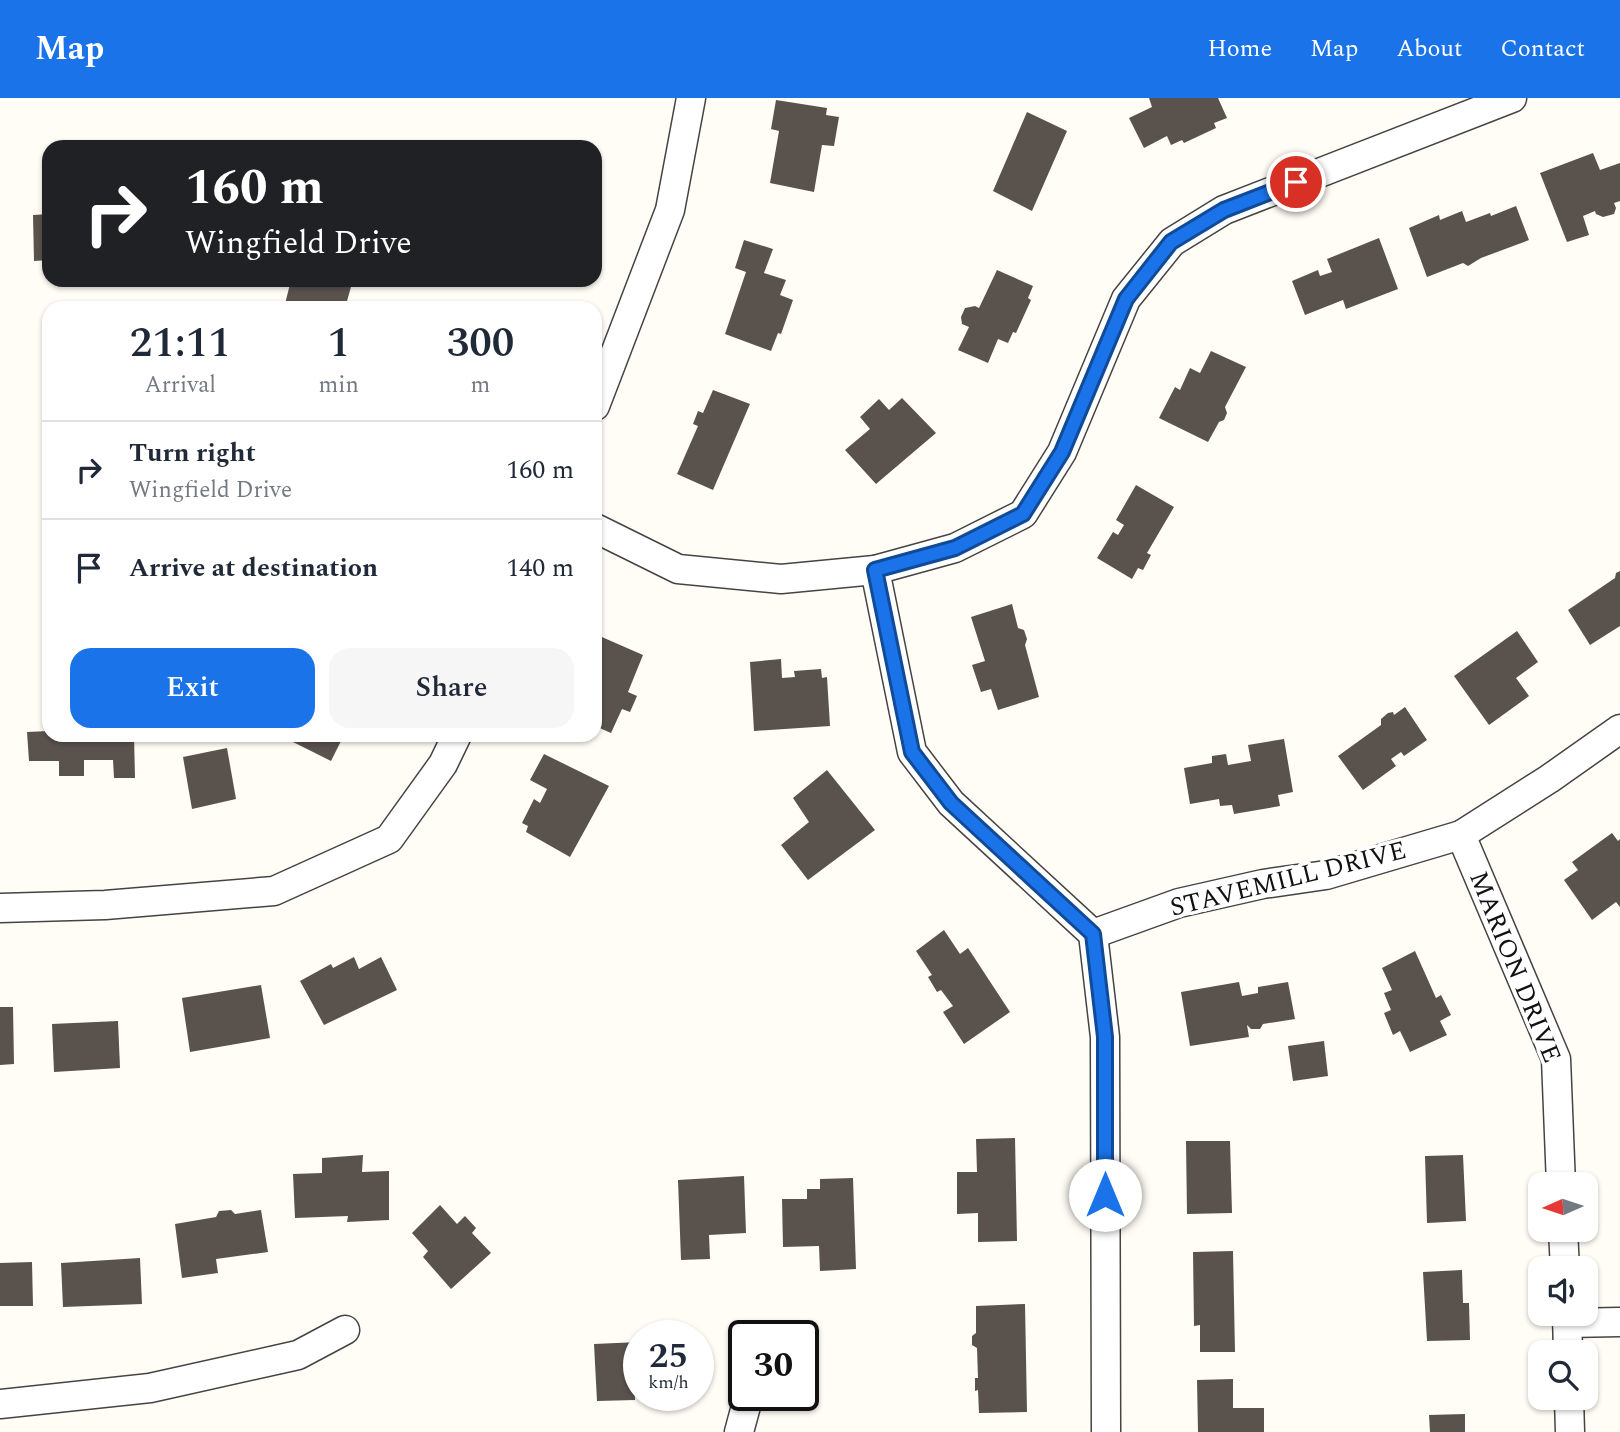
<!DOCTYPE html>
<style>
:root{--surface:#fff;--page:#f6f6f7;--text:#1f2937;--muted:#747a83;--line:#e0e1e3;--accent:#1a73e8}
body{margin:0;font-family:Spectral,serif;background:var(--page);color:var(--text);height:100vh;display:flex;flex-direction:column;font-size:26px;white-space:nowrap}
*{box-sizing:border-box;margin:0}
p{font-size:23px;color:var(--muted)}
.icon{flex:none;width:38px;height:38px;fill:none;stroke:currentColor;stroke-width:2;stroke-linecap:round;stroke-linejoin:round}
.map{position:relative;flex:1;overflow:hidden}
.sheet{position:absolute;left:42px;top:203px;width:560px;height:441px;display:flex;flex-direction:column;background:var(--surface);border-radius:21px;box-shadow:0 2px 5px #0004}
.sheet>*{flex:none}
.hud{position:absolute;left:42px;top:42px;width:560px;height:147px;border-radius:21px;box-shadow:0 2px 5px #0004;background:#202124;color:#fff;overflow:hidden}
.needle{width:46px;rotate:267deg}
.fabs{position:absolute;left:1528px;top:1074px;display:grid;gap:14px}
.fabs a{display:grid;place-items:center;width:70px;height:70px;border-radius:14px;background:var(--surface);box-shadow:0 2px 5px #0004;font-size:35px}
.speed{position:absolute;left:623px;top:1222px;display:flex;gap:14px;font-size:35px;font-weight:700;text-align:center}
.speed>*{display:grid;place-content:center;width:91px;height:91px;border-radius:50%;background:var(--surface);box-shadow:0 2px 5px #0004;line-height:1}
.speed small{font-size:18px;font-weight:400}
.speed .limit{border:4px solid #111;border-radius:10px;background:#fff;color:#111}
.pin{position:absolute;display:grid;place-items:center;width:60px;height:60px;color:#fff;margin:-30px;border:4px solid #fff;border-radius:50%;box-shadow:0 2px 7px #0007}
.me{position:absolute;width:77px;margin:-38px;rotate:0deg;stroke-linejoin:round;filter:drop-shadow(0 0 5px #0008)}
.turn{display:flex;align-items:center;gap:24px;height:147px;padding:0 28px;font-size:32px}
.turn .icon{width:91px;height:91px;stroke-width:2.5}
.turn b{display:block;font-size:49px;line-height:60px}
.eta{display:flex;justify-content:space-evenly;align-items:center;height:119px;text-align:center}
.eta b{font-size:42px;font-weight:600;line-height:49px}
.button{display:flex;gap:14px;margin-top:auto;padding:14px 28px}
.button a{flex:1;height:80px;border-radius:21px;background:var(--accent);color:#fff;font-size:28px;font-weight:600;line-height:80px;text-align:center}
.button a+a{background:var(--page);color:var(--text)}
ul{padding:0;list-style:none}
li{display:flex;align-items:center;gap:21px;height:98px;padding:0 28px;border-top:2px solid var(--line)}
li div{flex:1}
li b{display:block;font-size:26px}
li em{font-style:normal}
header{display:flex;align-items:center;gap:42px;box-sizing:border-box;height:98px;padding:0 35px;background:var(--accent);color:#fff}
header strong{font-size:33px}
nav{display:flex;gap:38px;margin-inline-start:auto;font-size:24px}
.map>svg:first-child{display:block}
.building{fill:#5a524d}
.lines{fill:none;stroke-linecap:round;stroke-linejoin:round}
.street-casing{stroke:#444;stroke-width:31}
.street{stroke:#fff;stroke-width:28}
.route-casing{stroke:#114b97;stroke-width:18}
.route{stroke:#1a73e8;stroke-width:12}
.labels{text-anchor:middle;dominant-baseline:central;stroke-width:7;stroke-linejoin:round;paint-order:stroke}
.street-label{font-size:26px;fill:#111;stroke:#fff}
</style>
<header>
<strong>Map</strong>
<nav><a>Home</a><a>Map</a><a>About</a><a>Contact</a></nav>
</header>
<div class="map">
<svg width="1620" height="1334" viewBox="0 0 1620 1334">
<rect width="100%" height="100%" fill="#fffdf5"/>
<g class="building">
<polygon points="1149,0 1218,0 1227,20 1214,25 1216,30 1184,45 1182,42 1171,47 1167,38 1144,50 1129,20 1152,9"/>
<polygon points="776,2 827,10 826,17 839,19 834,48 822,47 814,94 770,85 779,33 771,31"/>
<polygon points="1027,14 1067,33 1032,113 993,93"/>
<polygon points="1593,55 1600,72 1620,65 1620,103 1614,105 1616,110 1614,116 1603,119 1596,116 1595,113 1583,118 1589,137 1567,144 1540,75"/>
<polygon points="1516,108 1529,142 1481,160 1468,168 1463,165 1427,179 1409,130 1439,117 1440,122 1462,113 1466,124 1490,115 1491,118"/>
<polygon points="49,116 49,162 34,163 33,117"/>
<polygon points="1379,140 1398,191 1346,211 1343,202 1305,217 1292,183 1318,172 1320,178 1332,174 1327,161"/>
<polygon points="744,142 773,151 764,175 786,182 780,197 793,202 781,236 778,235 771,253 725,236 746,174 735,170"/>
<polygon points="997,172 1033,188 1028,200 1031,202 1016,235 1013,234 1008,245 998,241 988,265 958,252 969,229 962,226 961,219 965,210 975,208 979,210"/>
<polygon points="291,182 326,182 351,189 345,210 284,210"/>
<polygon points="1211,253 1246,269 1225,309 1227,315 1224,322 1219,324 1208,344 1159,320 1175,289 1180,292 1190,270 1200,275"/>
<polygon points="713,292 750,306 713,392 677,376 698,328 693,326 698,313 703,315"/>
<polygon points="902,300 936,335 876,386 845,352 870,331 860,319 879,301 889,312"/>
<polygon points="1136,387 1174,409 1147,455 1151,457 1143,472 1138,470 1132,481 1097,460 1113,434 1118,437 1124,427 1116,422"/>
<rect x="44" y="451" width="5" height="39"/>
<polygon points="1620,473 1620,528 1590,547 1568,512 1615,480 1616,475"/>
<polygon points="1012,506 1018,530 1024,532 1027,541 1025,547 1039,599 998,612 991,591 981,594 972,567 985,563 971,519"/>
<polygon points="1517,533 1538,564 1516,580 1529,598 1489,627 1454,578"/>
<polygon points="595,536 643,557 628,594 637,598 630,614 622,611 611,635 595,628"/>
<polygon points="781,561 782,580 795,579 794,573 821,571 822,580 827,579 830,628 754,633 750,564"/>
<polygon points="1405,609 1427,642 1404,658 1401,654 1391,661 1396,668 1363,692 1338,658 1381,627 1381,621 1388,615 1393,614 1394,617"/>
<polygon points="49,633 49,637 134,637 135,680 114,680 113,662 84,662 84,678 59,678 59,663 29,663 27,634"/>
<polygon points="279,637 344,637 331,663"/>
<polygon points="1284,641 1293,694 1278,697 1280,708 1234,716 1232,707 1220,708 1219,701 1190,706 1184,670 1212,665 1212,658 1226,656 1228,667 1251,663 1248,647"/>
<polygon points="227,650 236,701 192,711 183,659"/>
<polygon points="544,656 609,688 570,759 526,734 528,728 522,725 534,701 540,705 547,691 530,682"/>
<polygon points="827,672 875,732 808,782 781,747 809,724 793,700"/>
<polygon points="1612,735 1618,743 1620,741 1620,809 1616,804 1592,822 1564,782 1578,772 1572,764"/>
<polygon points="944,832 960,856 968,850 1010,914 964,946 943,914 953,908 941,892 937,894 928,879 932,877 916,853"/>
<polygon points="1415,853 1436,900 1441,897 1451,917 1440,923 1447,937 1410,954 1400,933 1393,937 1384,915 1391,912 1384,895 1392,892 1382,870"/>
<polygon points="354,859 359,871 381,859 397,892 324,927 300,883 331,866 333,870"/>
<polygon points="1239,884 1242,898 1258,895 1258,889 1288,884 1295,921 1263,926 1260,931 1251,931 1247,927 1249,939 1190,948 1181,894"/>
<polygon points="261,887 270,940 190,954 182,900"/>
<polygon points="0,909 13,909 14,966 0,967"/>
<polygon points="118,923 120,970 54,974 52,926"/>
<polygon points="1324,943 1328,978 1293,983 1288,948"/>
<polygon points="1015,1040 1017,1143 978,1144 978,1115 957,1116 957,1074 977,1074 976,1041"/>
<polygon points="1186,1043 1230,1043 1232,1115 1187,1116"/>
<polygon points="363,1057 362,1074 389,1073 389,1122 347,1124 348,1118 295,1120 293,1076 322,1075 322,1060"/>
<polygon points="1463,1057 1466,1123 1427,1125 1425,1058"/>
<polygon points="744,1078 746,1135 709,1137 710,1161 681,1162 678,1082"/>
<polygon points="853,1080 856,1171 820,1173 819,1148 783,1149 782,1101 807,1101 807,1091 820,1091 820,1081"/>
<polygon points="440,1107 457,1126 465,1118 476,1130 472,1135 491,1155 451,1191 423,1159 428,1153 412,1135"/>
<polygon points="231,1112 235,1116 261,1112 268,1154 216,1161 218,1175 182,1180 175,1126 216,1119 219,1113"/>
<polygon points="1233,1153 1235,1254 1200,1254 1200,1227 1194,1228 1193,1154"/>
<polygon points="140,1160 142,1206 63,1209 61,1165"/>
<polygon points="32,1164 33,1208 0,1208 0,1165"/>
<polygon points="1462,1172 1463,1205 1469,1205 1470,1242 1427,1243 1423,1174"/>
<polygon points="1025,1206 1027,1314 979,1315 978,1292 975,1293 975,1280 978,1280 977,1250 972,1247 972,1238 976,1235 976,1208"/>
<polygon points="639,1244 639,1276 634,1277 635,1302 597,1303 594,1246"/>
<polygon points="1233,1281 1233,1310 1264,1310 1264,1334 1198,1334 1197,1282"/>
<polygon points="1465,1316 1465,1334 1430,1334 1429,1317"/>
</g>
<g class="lines">
<g class="street-casing">
<g id="street">
<polyline points="595,308 670,112 691,0"/>
<polyline points="595,430 678,471 781,481 875,472 955,450 1023,416 1062,354 1126,201 1172,144 1224,112 1512,0"/>
<polyline points="875,472 912,654 951,705 1093,836 1105,939 1106,1334"/>
<polyline points="1461,737 1556,961 1561,1087"/>
<polyline points="0,810 105,807 274,793 389,741 443,666 457,637"/>
<polyline points="1093,836 1179,805 1263,786 1326,777 1461,737 1549,681 1620,631"/>
<polyline points="1563,1132 1565,1171"/>
<polyline points="1567,1216 1568,1255"/>
<polyline points="1567,1225 1620,1224"/>
<polyline points="1569,1300 1570,1334"/>
<polyline points="0,1306 150,1290 298,1257 345,1232"/>
<polyline points="739,1334 749,1297"/>
</g>
</g>
<use href="#street" class="street"/>
</g>
<g class="lines">
<g class="route-casing">
<polyline id="route" points="1105,1097 1105,939 1093,836 951,705 912,654 875,472 955,450 1023,416 1062,354 1126,201 1171,144 1224,112 1296,84"/>
</g>
<use href="#route" class="route"/>
</g>
<g class="labels">
<g class="street-label">
<text transform="translate(1288 781) rotate(-14)">STAVEMILL DRIVE</text>
<text transform="translate(1515 869) rotate(68)">MARION DRIVE</text>
</g>
</g>
</svg>
<div class="fabs">
<a><svg class="needle" viewBox="-14 -14 28 28"><path d="M0-13l5 13h-10z" fill="#e53935"/><path d="M0 13l5-13h-10z" fill="#747a83"/></svg></a>
<a><svg class="icon" aria-label="sound" viewBox="0 0 24 24"><path d="M4 9h4l5-4v14l-5-4H4zM17 9q2 3 0 6"/></svg></a>
<a><svg class="icon" aria-label="search" viewBox="0 0 24 24"><circle cx="10" cy="10" r="6"/><path d="M15 15l6 6"/></svg></a>
</div>
<div class="speed"><div>25<small>km/h</small></div><div class="limit">30</div></div>
<div class="pin" style="left:1296px;top:84px;background:#d93025"><svg class="icon" aria-label="arrive" viewBox="0 0 24 24"><path d="M6 21V4h12l-3 4 3 4H6"/></svg></div>
<svg class="me" style="left:1105px;top:1097px" viewBox="-20 -20 40 40"><circle r="19" fill="#fff"/><path d="M0-13L10 11 0 6-10 11z" fill="#1a73e8"/></svg>
<div class="hud">
<div class="turn"><svg class="icon" aria-label="right" viewBox="0 0 24 24"><path d="M7 20v-9h11M14 6l5 5-5 5"/></svg><div><b>160 m</b>Wingfield Drive</div></div>
</div>
<section class="sheet">
<div class="eta">
<div><b>21:11</b><p>Arrival</p></div>
<div><b>1</b><p>min</p></div>
<div><b>300</b><p>m</p></div>
</div>
<ul>
<li><svg class="icon" aria-label="right" viewBox="0 0 24 24"><path d="M7 20v-9h11M14 6l5 5-5 5"/></svg><div><b>Turn right</b><p>Wingfield Drive</p></div><em>160 m</em></li>
<li><svg class="icon" aria-label="arrive" viewBox="0 0 24 24"><path d="M6 21V4h12l-3 4 3 4H6"/></svg><div><b>Arrive at destination</b></div><em>140 m</em></li>
</ul>
<div class="button"><a>Exit</a><a>Share</a></div>
</section>
</div>
